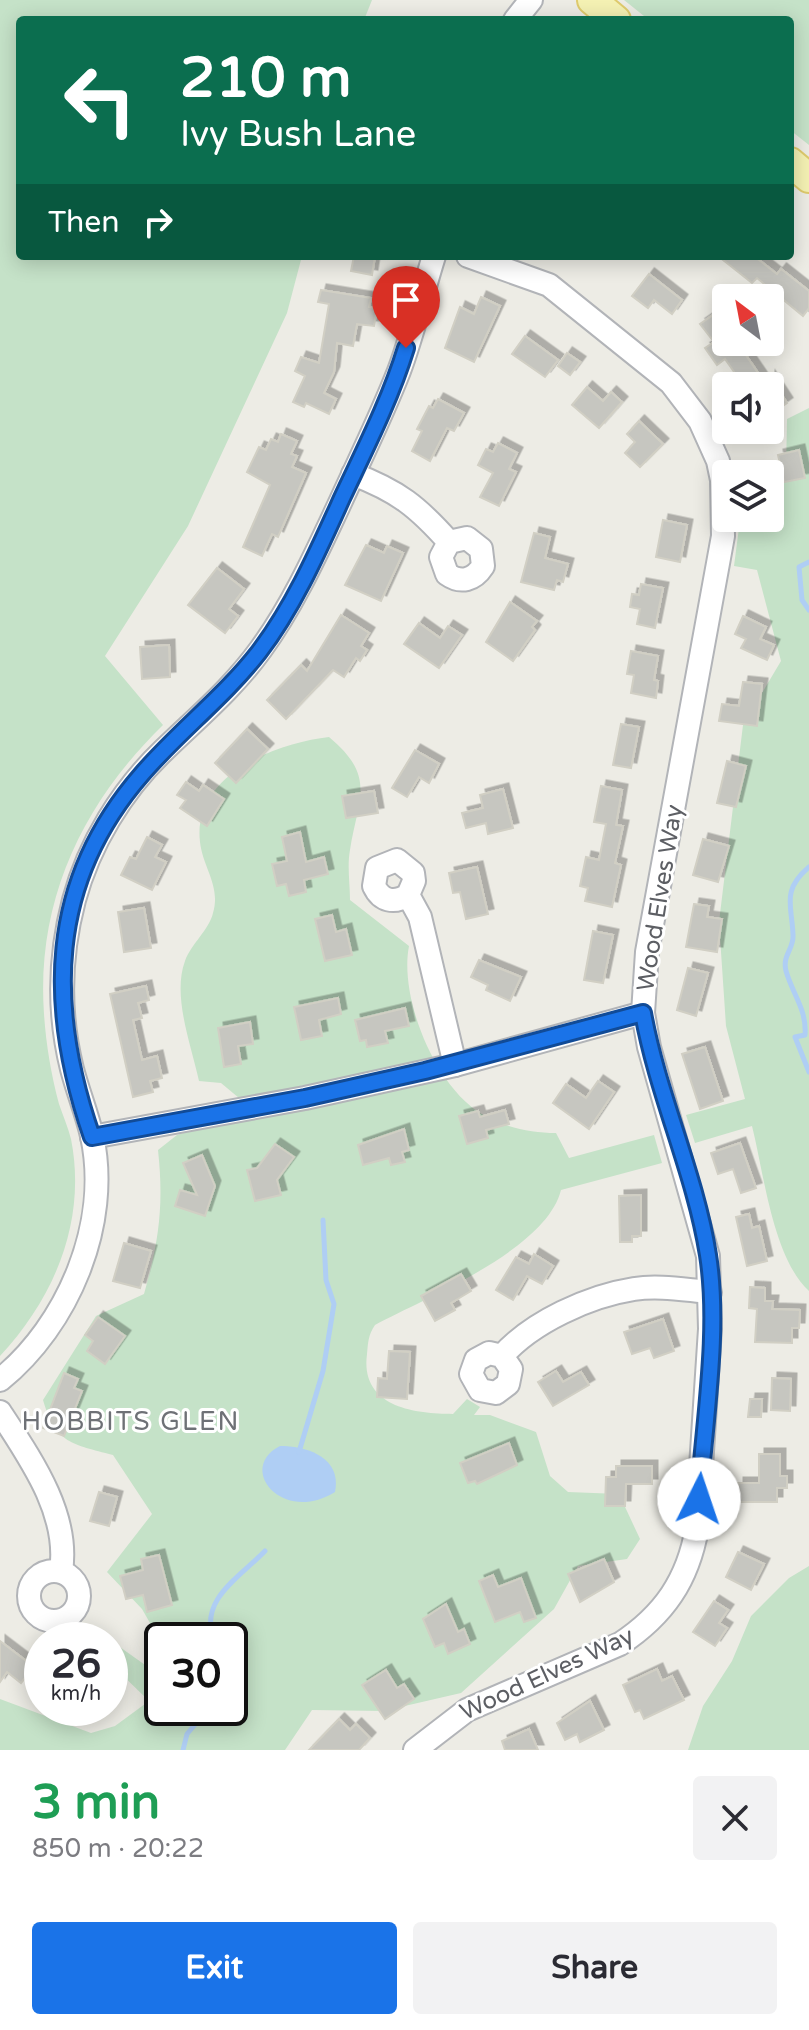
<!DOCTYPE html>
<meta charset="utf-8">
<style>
:root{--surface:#fff;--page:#f2f2f3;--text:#2b2b33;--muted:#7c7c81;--accent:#1a73e8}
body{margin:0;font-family:"Varela Round",sans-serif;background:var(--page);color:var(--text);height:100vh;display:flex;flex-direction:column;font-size:30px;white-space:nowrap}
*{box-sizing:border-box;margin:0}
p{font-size:26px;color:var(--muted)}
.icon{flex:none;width:44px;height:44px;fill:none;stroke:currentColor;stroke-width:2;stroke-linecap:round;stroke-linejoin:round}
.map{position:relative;height:1750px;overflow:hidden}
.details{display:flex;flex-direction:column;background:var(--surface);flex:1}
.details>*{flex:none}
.hud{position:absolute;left:16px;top:16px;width:778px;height:244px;border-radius:8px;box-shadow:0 4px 20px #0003;background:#0b6e4f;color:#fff;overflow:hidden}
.needle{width:52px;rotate:328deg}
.fabs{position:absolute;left:712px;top:284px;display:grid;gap:16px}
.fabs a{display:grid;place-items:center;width:72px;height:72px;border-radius:8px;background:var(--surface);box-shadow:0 4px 20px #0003;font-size:40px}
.speed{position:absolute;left:24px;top:1622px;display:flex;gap:16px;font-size:40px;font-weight:700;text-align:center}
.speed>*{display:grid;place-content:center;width:104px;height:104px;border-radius:50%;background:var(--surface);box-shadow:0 4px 20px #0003;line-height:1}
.speed small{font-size:20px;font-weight:400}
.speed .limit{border:4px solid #111;border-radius:12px;background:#fff;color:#111}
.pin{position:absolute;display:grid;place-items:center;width:68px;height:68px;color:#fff;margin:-82px -34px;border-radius:50% 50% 50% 0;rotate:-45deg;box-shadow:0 0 8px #0007}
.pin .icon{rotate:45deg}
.me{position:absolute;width:88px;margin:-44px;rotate:4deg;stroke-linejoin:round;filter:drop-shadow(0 0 6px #0008)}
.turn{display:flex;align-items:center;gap:28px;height:168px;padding:0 32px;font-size:36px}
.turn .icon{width:104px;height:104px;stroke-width:2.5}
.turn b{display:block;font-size:56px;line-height:68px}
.then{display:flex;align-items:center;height:76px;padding:0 32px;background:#0003;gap:16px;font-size:30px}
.round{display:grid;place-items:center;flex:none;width:84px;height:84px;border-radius:8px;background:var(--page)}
.headline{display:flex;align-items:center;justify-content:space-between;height:136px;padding:0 32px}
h1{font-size:48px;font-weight:700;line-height:60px;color:#1e9e55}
.button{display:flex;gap:16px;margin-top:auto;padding:16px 32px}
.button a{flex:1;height:92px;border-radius:8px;background:var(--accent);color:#fff;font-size:32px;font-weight:700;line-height:92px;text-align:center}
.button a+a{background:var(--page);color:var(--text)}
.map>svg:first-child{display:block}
.green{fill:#c5e2c8}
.water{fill:#afcef4}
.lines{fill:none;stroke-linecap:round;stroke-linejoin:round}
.stream{stroke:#afcef4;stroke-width:5}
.building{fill:#c6c6c0;stroke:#d1cfc4;stroke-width:2;filter:url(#shadow)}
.minor-casing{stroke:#b2b4b8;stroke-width:26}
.major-casing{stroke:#dfcb6d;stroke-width:32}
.minor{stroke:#fff;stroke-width:22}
.major{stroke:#f4f1b3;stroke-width:28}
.route-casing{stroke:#114b97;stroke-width:20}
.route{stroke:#1a73e8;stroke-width:14}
.labels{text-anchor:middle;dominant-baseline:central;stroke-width:6;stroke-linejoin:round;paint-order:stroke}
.street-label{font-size:24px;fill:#5d5f64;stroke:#fff}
.neighbourhood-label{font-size:26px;letter-spacing:2px;fill:#6e7176;stroke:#fff}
</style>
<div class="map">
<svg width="809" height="1750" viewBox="0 0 809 1750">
<defs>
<filter id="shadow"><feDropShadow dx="5.5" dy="-5.5" stdDeviation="0" flood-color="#0004"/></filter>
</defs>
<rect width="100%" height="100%" fill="#edece5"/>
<g class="green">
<path d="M0,0H372L364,20H20V256H302L287,313L188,526L105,656L163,725C83,803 36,900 44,1014C46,1044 51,1074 59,1104C63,1116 68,1127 71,1139C87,1220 55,1297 0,1356Z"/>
<polygon points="624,0 809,0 809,145 790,130 790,20 649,20"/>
<path d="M809,408V1291C773,1258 764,1174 752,1126L695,1143L686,1115L745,1099L726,1026L719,922L743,725L781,661L757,570L734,566L740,520L770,518V493L786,472L787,419Z"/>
<path d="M329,737C377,777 358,798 350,850C347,866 350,884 350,900L409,946C399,997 434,1084 480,1113C503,1127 530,1133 556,1133L569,1158L654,1135L662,1163L561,1190C546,1250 427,1297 375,1325C368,1335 368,1343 367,1354C360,1406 412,1414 453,1414L467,1399L480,1407L474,1415H490L536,1432L550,1476L568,1492L619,1494L640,1539L627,1559L578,1566L554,1609L461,1693L383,1711L312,1710L285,1750H0V1699L91,1733L115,1726L149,1701L110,1663V1640L162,1677V1708H230V1640H162V1644L142,1609L107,1572L152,1514L113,1455C72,1444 56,1444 43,1400L96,1316L144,1294C159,1241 164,1205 158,1150L177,1135L229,1119L239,1098L221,1083L199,1081C191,1044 172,996 185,961C191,944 209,930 213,913C221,886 203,868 200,842C192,775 276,743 329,737Z"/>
<polygon points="809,1566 809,1750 688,1750 703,1706 732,1661 751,1616 789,1578"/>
<polygon points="86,1624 109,1640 85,1640 76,1632"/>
</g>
<path class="water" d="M280,1446C308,1446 342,1458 335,1492C282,1525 236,1468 280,1446Z"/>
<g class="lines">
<g class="stream">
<polyline points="809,562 799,567 802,600 809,610"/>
<path d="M809,867C781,891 792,905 793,935C794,949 782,955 786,971C793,995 807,1010 805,1035L795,1037L809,1072"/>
<polyline points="299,1452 323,1371 334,1304 326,1280 323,1220"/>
<path d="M214,1640C198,1600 240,1577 265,1551"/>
<polyline points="183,1750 187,1734 209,1708"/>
</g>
</g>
<g class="building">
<polygon points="354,256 375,256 372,275 351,271"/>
<polygon points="718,256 754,256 777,274 781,269 809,291 809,308 803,316 757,278 752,283"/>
<polygon points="649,274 682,300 672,314 654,300 648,308 632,296"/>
<polygon points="321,290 371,298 369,307 377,308 374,326 357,324 353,346 337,343 334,372 324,393 336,399 329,414 306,403 304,407 293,402 305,376 295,371 301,357 319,363 329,304 318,302"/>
<polygon points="481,297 500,306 474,362 445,348 460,307 474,314"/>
<polygon points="716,313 726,327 726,342 737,342 767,386 744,386 725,359 717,365 705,348 714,342 700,324"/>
<polygon points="525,336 558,360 545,377 512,354"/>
<polygon points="567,353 580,362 570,375 558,366"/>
<polygon points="770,377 787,403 770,415"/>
<polygon points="587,387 603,401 611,392 622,402 599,428 572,405"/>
<polygon points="438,399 464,413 454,431 447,428 430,461 412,451 422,431 417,429 429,406 433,408"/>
<polygon points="639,421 663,444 640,467 625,453 635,442 627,434"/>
<polygon points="281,434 297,441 291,454 297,456 292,467 306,473 278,537 272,534 262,556 243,547 270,485 247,472 259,447 266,450 271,439 278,442"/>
<polygon points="498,443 517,453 509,469 516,472 499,506 480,497 493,473 478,465 486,449 493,452"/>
<polygon points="799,450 805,478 784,482 778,455"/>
<polygon points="663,520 687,525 680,562 656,557"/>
<polygon points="534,533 550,537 545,558 568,564 563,582 557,580 554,590 521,582"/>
<polygon points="366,545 384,553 387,546 403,553 381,601 345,585"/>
<polygon points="217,568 244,589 229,609 238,616 225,633 188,605"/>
<polygon points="641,584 663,588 655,628 637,624 640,609 630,607 632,594 639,595"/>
<polygon points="510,602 537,621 532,627 535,630 513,661 486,642"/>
<polygon points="341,615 369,633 361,646 367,650 360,661 356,658 344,677 333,670 286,719 267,700 301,665 307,671"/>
<polygon points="743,616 766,627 760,639 774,645 767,660 741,648 746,639 735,634"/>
<polygon points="419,623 440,638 448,626 462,635 439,668 404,644"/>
<polygon points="169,645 170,677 142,679 140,647"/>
<polygon points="631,651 658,656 654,680 658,681 656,698 631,693 634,675 627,674"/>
<polygon points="743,682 762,684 757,726 719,721 722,704 739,706"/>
<polygon points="621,724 639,727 631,768 613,765"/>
<polygon points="247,729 268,749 236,783 215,763"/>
<polygon points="415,750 439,764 429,783 419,777 407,797 392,788"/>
<polygon points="727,761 746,766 736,807 717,803"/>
<polygon points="186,782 199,791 203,785 224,799 207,826 180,808 186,800 177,795"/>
<polygon points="601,786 622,790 616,825 623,826 615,863 621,865 612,907 585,901 588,888 580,886 586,857 599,860 606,824 594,822"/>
<polygon points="503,789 513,828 488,834 486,823 466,828 462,813 483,808 480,795"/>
<polygon points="374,791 378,813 346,818 342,796"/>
<polygon points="300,832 306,862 324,857 328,874 304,880 306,892 289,896 286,884 277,886 272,864 287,861 282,837"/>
<polygon points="147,837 162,845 155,857 166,862 152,890 121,875 130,857 136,859"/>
<polygon points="703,839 729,846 718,882 693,875"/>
<polygon points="477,867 488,914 466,919 460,892 453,893 449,873"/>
<polygon points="694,904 709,906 707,917 722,919 717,952 686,947"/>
<polygon points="144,908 151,948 124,952 118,912"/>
<polygon points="332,915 336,932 346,929 352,955 325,961 315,919"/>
<polygon points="593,931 613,935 603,983 584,980"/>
<polygon points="479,960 521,977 510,1001 486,990 488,985 471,977"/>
<polygon points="688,968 708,973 696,1016 677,1010"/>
<polygon points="146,986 149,1000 138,1003 142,1018 133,1020 142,1060 157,1056 162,1078 150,1081 153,1092 133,1097 110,994"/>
<polygon points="338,998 341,1014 319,1020 322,1036 301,1040 294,1007"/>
<polygon points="405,1008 409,1026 385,1031 388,1043 367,1047 366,1040 360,1041 355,1020"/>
<polygon points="250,1022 253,1044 238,1046 241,1064 224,1067 218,1028"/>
<polygon points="705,1047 723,1101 700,1109 682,1054"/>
<polygon points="598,1081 614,1092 589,1129 553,1103 566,1084 586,1098"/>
<polygon points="505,1110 509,1124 486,1130 488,1138 467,1144 459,1116 478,1111 480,1117"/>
<polygon points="404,1129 409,1150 402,1152 405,1162 391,1165 389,1158 363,1165 358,1145"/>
<polygon points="740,1143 756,1188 741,1193 733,1169 718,1174 711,1153"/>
<polygon points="275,1144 294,1157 277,1180 281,1195 255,1201 247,1170 257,1168"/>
<polygon points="202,1155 215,1186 205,1216 175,1206 180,1190 197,1195 183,1163"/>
<polygon points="641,1195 641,1236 632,1236 632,1242 620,1242 619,1196"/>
<polygon points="749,1214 752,1228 759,1226 767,1261 747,1266 736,1217"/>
<polygon points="124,1243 151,1251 140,1288 113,1281"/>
<polygon points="534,1254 553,1266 542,1284 527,1276 513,1300 496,1290 516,1257 529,1264"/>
<polygon points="461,1274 471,1291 451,1303 455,1310 435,1321 421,1296"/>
<polygon points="750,1287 765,1288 765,1301 773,1301 772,1309 800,1310 799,1328 792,1328 792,1343 755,1342 757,1309 749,1308"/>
<polygon points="98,1317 125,1336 105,1364 87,1351 93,1341 85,1335"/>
<polygon points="663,1319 674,1351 654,1358 650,1348 632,1354 624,1332"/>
<polygon points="389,1351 410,1352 407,1399 377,1397 378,1378 387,1379"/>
<polygon points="556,1371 563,1382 581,1372 589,1385 553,1406 538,1382"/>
<polygon points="64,1373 78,1379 74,1388 82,1391 64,1436 43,1428"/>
<polygon points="772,1378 791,1379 790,1411 771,1410"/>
<polygon points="750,1399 762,1399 761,1417 748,1417"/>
<polygon points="509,1443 517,1465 477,1484 475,1481 468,1483 460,1463"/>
<polygon points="759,1454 780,1454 780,1476 787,1476 787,1488 777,1488 777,1502 738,1502 738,1483 759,1483"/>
<polygon points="616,1466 652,1466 652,1484 626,1484 625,1506 605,1506 606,1477 616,1477"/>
<polygon points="99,1492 117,1497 109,1526 90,1521"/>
<polygon points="738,1552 764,1564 751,1590 726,1577"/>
<polygon points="159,1555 172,1605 147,1612 143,1595 126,1599 120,1576 143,1570 141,1559"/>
<polygon points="604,1559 614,1582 580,1602 568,1574"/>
<polygon points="493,1575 498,1587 521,1578 536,1618 524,1622 520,1612 495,1622 479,1581"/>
<polygon points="714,1601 728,1610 719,1623 727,1628 715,1646 693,1632"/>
<polygon points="446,1604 458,1632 464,1629 470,1644 448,1654 444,1643 435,1647 423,1619"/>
<polygon points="0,1641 34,1667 21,1683 7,1672 0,1682"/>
<polygon points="657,1669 662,1681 672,1676 684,1700 644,1719 640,1710 635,1712 623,1685"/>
<polygon points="386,1670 397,1688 404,1684 414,1699 385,1719 362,1685"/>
<polygon points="590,1701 604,1730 580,1742 577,1734 565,1740 557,1723"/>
<polygon points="339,1719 350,1730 356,1724 370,1738 359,1750 309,1750"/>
<polygon points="529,1729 538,1750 505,1750 502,1741"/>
</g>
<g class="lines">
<g class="minor-casing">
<g id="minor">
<polyline points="515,20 531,0"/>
<path d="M353,474C398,491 418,507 449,542L441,557L447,574C461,584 474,580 483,566L481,549L467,538L449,542"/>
<path d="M408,895C394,904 381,901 374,886L377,868L397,860L413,873L414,881L408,895L420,917L455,1065"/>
<polyline points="92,1137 305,1098 455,1065 643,1013"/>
<path d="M502,1356L511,1369L508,1384L496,1393L480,1390L471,1374L476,1360L489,1353L502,1356C532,1322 589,1296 634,1289C659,1285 685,1290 710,1292"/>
<path d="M0,1380C68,1325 111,1224 92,1136C87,1114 78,1092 72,1069C58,1013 59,957 74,900C89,844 122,790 164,750C198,717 233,688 261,649C293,605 316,554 339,505C359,461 381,417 399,371C413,334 422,294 434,256"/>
<path d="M0,1412C30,1458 70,1514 61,1571"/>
<circle cx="54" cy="1596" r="25"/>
<path d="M415,1750L467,1710L620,1644C664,1615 688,1580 697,1528L710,1329L708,1256L649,1047L643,1013L647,952L723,536L722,480L718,461L700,421L671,383L549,285L468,256"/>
</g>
</g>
<g class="major-casing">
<g id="major">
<polyline points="592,0 616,20"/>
<polyline points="790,162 809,178"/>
</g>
</g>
<use href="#minor" class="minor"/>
<use href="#major" class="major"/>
</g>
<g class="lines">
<g class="route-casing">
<path id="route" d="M406,348C390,400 365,449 342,498C318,551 294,606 259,652C224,697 179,731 142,774C47,883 47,1007 92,1137L305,1098L425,1071L643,1013C658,1096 695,1173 708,1255C720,1331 704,1422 699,1499"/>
</g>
<use href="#route" class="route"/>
</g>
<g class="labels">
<g class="street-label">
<text transform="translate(660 898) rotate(-81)">Wood Elves Way</text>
<text transform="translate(547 1674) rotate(-25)">Wood Elves Way</text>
</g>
<g class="neighbourhood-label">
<text x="131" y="1421">HOBBITS GLEN</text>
</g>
</g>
</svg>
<div class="fabs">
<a><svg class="needle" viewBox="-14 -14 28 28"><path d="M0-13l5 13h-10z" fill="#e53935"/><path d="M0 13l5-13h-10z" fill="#7c7c81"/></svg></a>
<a><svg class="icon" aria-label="sound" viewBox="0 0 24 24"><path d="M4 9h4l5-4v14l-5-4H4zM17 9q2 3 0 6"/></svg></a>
<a><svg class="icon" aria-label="layers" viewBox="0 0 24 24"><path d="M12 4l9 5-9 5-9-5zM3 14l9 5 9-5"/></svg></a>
</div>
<div class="speed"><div>26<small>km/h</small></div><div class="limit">30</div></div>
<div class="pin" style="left:406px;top:348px;background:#d93025"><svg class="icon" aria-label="arrive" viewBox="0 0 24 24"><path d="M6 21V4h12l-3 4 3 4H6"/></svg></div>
<svg class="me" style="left:699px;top:1499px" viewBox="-20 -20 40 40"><circle r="19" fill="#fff"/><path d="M0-13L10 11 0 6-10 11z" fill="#1a73e8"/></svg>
<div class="hud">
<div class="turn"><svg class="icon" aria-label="left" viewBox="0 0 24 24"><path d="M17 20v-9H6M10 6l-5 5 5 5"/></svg><div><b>210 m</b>Ivy Bush Lane</div></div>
<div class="then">Then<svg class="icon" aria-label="right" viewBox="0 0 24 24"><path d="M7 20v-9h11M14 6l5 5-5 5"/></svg></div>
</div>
</div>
<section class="details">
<div class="headline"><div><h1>3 min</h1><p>850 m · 20:22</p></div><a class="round"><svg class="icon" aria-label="close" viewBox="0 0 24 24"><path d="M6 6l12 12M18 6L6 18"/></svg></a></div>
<div class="button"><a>Exit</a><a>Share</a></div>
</section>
